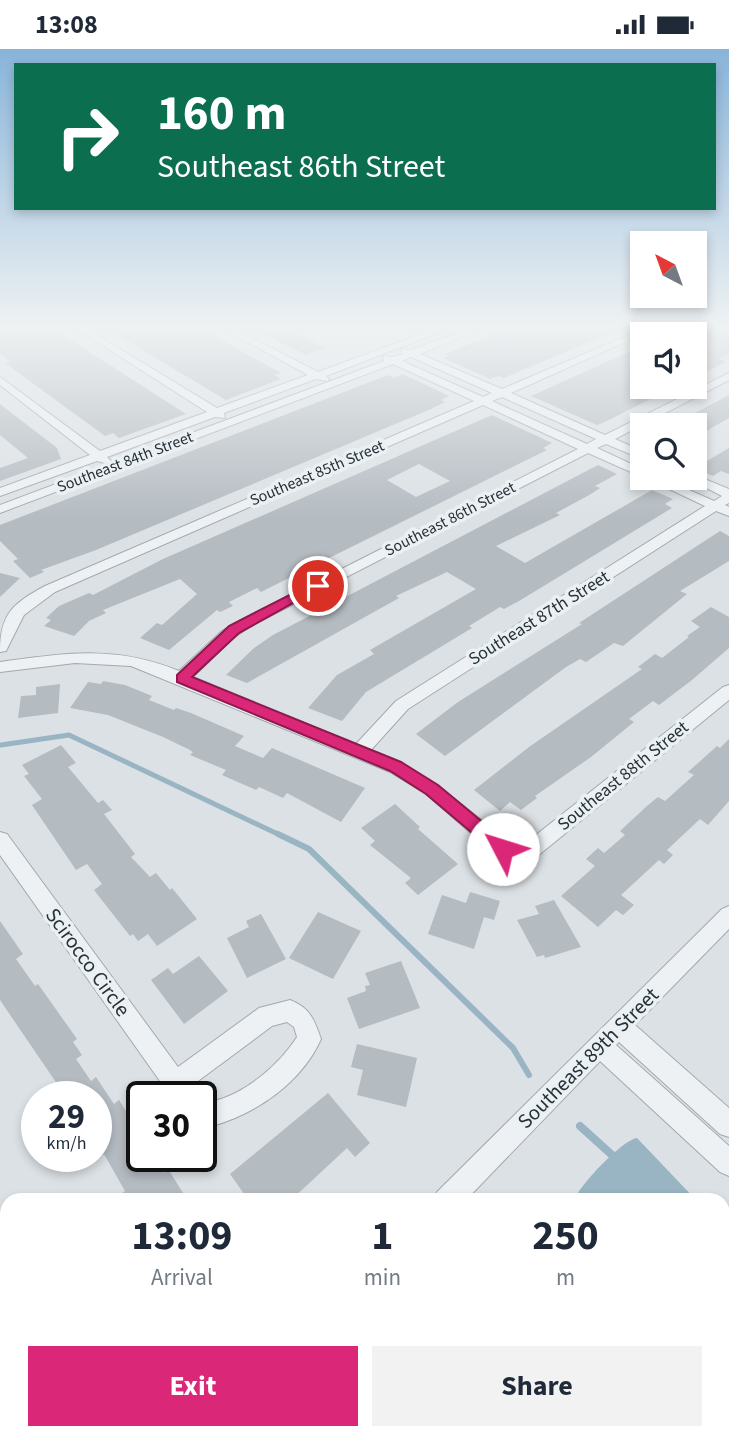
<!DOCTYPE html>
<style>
:root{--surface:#fff;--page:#f2f2f3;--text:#1f2937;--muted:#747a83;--accent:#db2777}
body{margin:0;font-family:"Source Sans 3",sans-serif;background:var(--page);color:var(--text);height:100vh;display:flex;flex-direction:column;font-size:26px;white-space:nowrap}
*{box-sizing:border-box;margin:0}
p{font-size:23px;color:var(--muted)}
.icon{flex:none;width:38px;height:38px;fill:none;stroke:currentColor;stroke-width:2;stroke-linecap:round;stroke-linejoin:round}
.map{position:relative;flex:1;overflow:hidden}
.details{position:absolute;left:0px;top:1144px;width:730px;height:247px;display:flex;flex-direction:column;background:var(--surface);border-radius:21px 21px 0 0;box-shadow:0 4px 10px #0003}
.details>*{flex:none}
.top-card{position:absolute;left:14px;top:14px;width:702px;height:147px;border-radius:0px;box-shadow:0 4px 10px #0003;background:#0b6e4f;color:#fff;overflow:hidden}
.needle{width:46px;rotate:319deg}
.buttons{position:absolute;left:630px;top:182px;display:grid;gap:14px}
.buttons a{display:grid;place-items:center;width:77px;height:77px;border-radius:0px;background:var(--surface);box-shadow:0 4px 10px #0003;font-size:35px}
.speed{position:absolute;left:21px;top:1032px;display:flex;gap:14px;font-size:35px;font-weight:700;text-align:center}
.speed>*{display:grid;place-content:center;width:91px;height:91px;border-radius:50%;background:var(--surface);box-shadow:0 4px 10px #0003;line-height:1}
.speed small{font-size:18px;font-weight:400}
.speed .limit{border:4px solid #111;border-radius:10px;background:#fff;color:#111}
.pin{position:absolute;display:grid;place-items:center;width:60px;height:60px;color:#fff;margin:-30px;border:4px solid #fff;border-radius:50%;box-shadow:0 2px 7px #0007}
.me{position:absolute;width:77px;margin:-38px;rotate:310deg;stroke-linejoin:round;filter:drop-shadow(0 0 5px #0008)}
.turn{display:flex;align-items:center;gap:24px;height:147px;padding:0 28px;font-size:32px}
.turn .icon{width:91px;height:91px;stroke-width:2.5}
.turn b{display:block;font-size:49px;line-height:60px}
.eta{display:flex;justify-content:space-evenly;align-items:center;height:119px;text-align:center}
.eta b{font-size:42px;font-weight:700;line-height:49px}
.cta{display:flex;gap:14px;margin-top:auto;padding:14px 28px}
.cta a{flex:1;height:80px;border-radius:0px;background:var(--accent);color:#fff;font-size:28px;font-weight:700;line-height:80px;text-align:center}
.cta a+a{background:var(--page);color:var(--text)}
.status{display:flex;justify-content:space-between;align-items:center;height:49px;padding:0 35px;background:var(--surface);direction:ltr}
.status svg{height:19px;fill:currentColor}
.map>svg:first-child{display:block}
.water{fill:#99b4c3}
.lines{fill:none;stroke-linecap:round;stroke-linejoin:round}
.stream-far2{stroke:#99b4c3;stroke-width:5}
.stream-far1{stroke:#99b4c3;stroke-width:6}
.stream{stroke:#99b4c3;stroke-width:8}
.building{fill:#b4bbc1;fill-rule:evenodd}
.minor-casing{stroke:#a2a9ae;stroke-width:2}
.minor{fill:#eef1f4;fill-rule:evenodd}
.route{fill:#db2777;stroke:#8e194d;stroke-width:2}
.labels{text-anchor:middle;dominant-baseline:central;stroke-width:7;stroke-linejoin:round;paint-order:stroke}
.far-street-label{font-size:16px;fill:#27313a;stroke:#ebf0f3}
.street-label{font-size:18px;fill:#27313a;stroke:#ebf0f3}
.near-street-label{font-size:21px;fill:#27313a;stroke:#ebf0f3}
</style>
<div class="status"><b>13:08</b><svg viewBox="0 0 49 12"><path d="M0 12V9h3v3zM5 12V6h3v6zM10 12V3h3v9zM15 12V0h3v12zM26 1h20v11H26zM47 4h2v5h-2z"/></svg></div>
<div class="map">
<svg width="729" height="1390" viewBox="0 0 729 1390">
<rect width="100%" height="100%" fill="#dce1e5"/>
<path class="water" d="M637,1089L696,1151H574C579,1137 622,1091 637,1089Z"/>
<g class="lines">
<polyline class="stream-far2" points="1,696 69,686 282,787"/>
<polyline class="stream-far1" points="278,785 309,800 513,999 529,1026"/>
<polyline class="stream" points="580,1077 612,1106"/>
</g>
<g class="building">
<polygon points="0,277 49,277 186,365 119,389 113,384 105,387 5,314 11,313 0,305"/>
<polygon points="102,277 196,277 281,324 274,326 281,330 226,351"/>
<polygon points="247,277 279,277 325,299 306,306"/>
<polygon points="514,277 627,277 504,329 499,327 490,330 443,309 450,307 445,305"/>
<polygon points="695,277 729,277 729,305 719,310 726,313 695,328"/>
<polygon points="642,297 642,338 674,338 607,372 597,376 531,347"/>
<polygon points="403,325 449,347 441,351 445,353 431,360 96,501 41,521 44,523 30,529 13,512 18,510 0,492 0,476 388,326 394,329"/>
<polygon points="729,346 729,369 706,382 678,373"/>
<polygon points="0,355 57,399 61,410 0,432 0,419 28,409 0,386"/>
<path d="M492,366L552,394L543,399L547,401L321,513L261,543L257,539L229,553L233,557L220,563L217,561L169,601L140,589L157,574L162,576L197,545L180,530L103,561L106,564L89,572L74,587L44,577L51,571L46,569L59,557L89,544L93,546L163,510ZM419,415L450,432L416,448L387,431Z"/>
<polygon points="729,399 729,425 721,422 713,427 695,419"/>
<polygon points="598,416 617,425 595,437 600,439 591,445 556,464 560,466 496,497 525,514 652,441 673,450 665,455 672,459 519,552 504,560 500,558 469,577 472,579 366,643 342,672 308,659 337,626 374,605 370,601 476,540 447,523 396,547 399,549 247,634 226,626 254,599 273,586"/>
<polygon points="720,482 729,487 729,512 680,542 687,545 623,597 614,594 586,613 580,610 566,618 445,707 416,685 458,653 582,575 579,574"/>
<polygon points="0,524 20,529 0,548"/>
<polygon points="711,558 729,568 729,599 692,631 659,656 653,652 629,670 634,673 591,708 535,747 537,749 521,761 510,753 500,762 474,741 529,698 642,620 638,618 655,605 662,609 689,588 687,587 700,578 691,572"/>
<polygon points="103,632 125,636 152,647 149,651 174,661 176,659 191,664 244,687 235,697 263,709 272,699 365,739 341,773 287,744 283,749 259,738 256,741 222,726 226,721 190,706 193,703 188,700 163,688 108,666 70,659 88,633 101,635"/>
<polygon points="60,635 58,664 18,669 21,647 36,646 36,638"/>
<polygon points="729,690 729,752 708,776 700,770 667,801 673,806 664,815 659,811 621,846 634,856 623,866 616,861 598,878 561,847 595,817 586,810 598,799 604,804 625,786 620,782 647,757 658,748 665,752 694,726 688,723 717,697 720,699"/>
<polygon points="61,696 76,714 68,718 98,754 103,751 112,761 104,765 135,805 131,808 150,828 156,824 170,841 172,839 197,870 157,897 148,885 138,892 133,885 130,887 94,841 102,835 87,815 76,821 32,756 42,750 24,727 29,725 22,716"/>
<polygon points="395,755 420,778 418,780 458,815 418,846 405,834 411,829 370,796 375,792 361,779"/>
<polygon points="470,843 500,852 494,871 484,868 474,900 428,885 442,846 466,854"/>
<polygon points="554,851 581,898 545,909 544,906 537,908 517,871 539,865 535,857"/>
<polygon points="318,863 361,882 333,930 289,909"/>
<polygon points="261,865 286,910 247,929 227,889 249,878 246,872"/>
<polygon points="0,872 23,905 16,910 35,937 38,935 77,990 73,993 82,1006 76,1010 91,1032 96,1028 114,1055 119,1051 137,1079 128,1086 146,1115 154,1109 163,1124 168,1120 188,1152 113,1152 125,1142 104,1105 101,1107 96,1100 96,1048 66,1048 0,951"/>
<polygon points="199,907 228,942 184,975 151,931 168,919 173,925"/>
<polygon points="401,912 420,959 359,980 347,949 366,942 365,937 370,936 365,924"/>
<polygon points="357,995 417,1009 406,1058 357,1046 363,1021 351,1018"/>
<polygon points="328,1044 370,1094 355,1108 347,1099 290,1152 249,1152 230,1125"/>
</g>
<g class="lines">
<g class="minor-casing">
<g id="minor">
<path d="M72,277H82L217,359L308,326L218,277H229L318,323L440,278L448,280L326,327L329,330L328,332L316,330L224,364L225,369L215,368L107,408L111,412L109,415L384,312L383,307L393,308L403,305L401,300L412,301L477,277H490L420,305L502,340L650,277H661L511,344L605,386L729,324V331L615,390L642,402V410L606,395L597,399L642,420V428L588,404L249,578L232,590L193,628L356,695L396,652L705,457L646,429H662L714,452L722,447L687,429H695V426L729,440V454L725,456L729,458V467L716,462L408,660L371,701C428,724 471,762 517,801L723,638L729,636V651L524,818L517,820L510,818L426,745L390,723L131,617L75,614L0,623V613C66,604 115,596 179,622L222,582L239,572L578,400L483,356L55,543L24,566L6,602L0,603C0,565 12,555 45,537L474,352L393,315L0,464V456L109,415L97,412L0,447V439L90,406L0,336V328L100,402L207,363ZM411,308L492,344L483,348L402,312ZM502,348L596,390L587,395L492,352Z"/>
<path d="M0,783L7,785L178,1018L259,959L290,951C310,959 314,970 321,990C302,1033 256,1065 212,1077L201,1072V1048H173L167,1042L0,806ZM287,973L294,978L297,988C279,1016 246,1044 214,1052L201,1046L194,1035L272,977Z"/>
<polygon points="729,857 729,880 635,976 729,1059 729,1088 720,1085 619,993 616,996 729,1097 729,1127 720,1123 600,1012 465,1152 433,1152 437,1143 722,860"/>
<polygon points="7,1255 7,1286 0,1289 0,1258"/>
<polygon points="197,1384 231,1384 229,1390 195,1390"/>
</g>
</g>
<use href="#minor" class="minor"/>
</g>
<linearGradient id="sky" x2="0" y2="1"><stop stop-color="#88b4d9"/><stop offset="0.59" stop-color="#eff2f3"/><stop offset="1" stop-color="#eff2f3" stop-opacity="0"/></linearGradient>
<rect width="729" height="471" fill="url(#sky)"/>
<polygon class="route" points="313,534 324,537 239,584 192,628 401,713 438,736 509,795 512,800 509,805 497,805 426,745 390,722 177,633 177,626 229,577"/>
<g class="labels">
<g class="far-street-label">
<text transform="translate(125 413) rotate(-21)">Southeast 84th Street</text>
<text transform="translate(317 424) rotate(-23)">Southeast 85th Street</text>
<text transform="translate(450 470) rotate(-27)">Southeast 86th Street</text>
</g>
<g class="street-label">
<text transform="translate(539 569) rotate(-32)">Southeast 87th Street</text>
<text transform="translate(623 727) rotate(-39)">Southeast 88th Street</text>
</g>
<g class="near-street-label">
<text transform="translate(88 913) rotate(54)">Scirocco Circle</text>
<text transform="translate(588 1009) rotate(-45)">Southeast 89th Street</text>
</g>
</g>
</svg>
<div class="buttons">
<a><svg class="needle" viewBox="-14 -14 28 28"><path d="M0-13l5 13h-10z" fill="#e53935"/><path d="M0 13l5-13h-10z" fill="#747a83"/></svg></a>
<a><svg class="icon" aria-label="sound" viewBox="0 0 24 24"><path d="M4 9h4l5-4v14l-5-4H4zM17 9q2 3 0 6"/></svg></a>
<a><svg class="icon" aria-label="search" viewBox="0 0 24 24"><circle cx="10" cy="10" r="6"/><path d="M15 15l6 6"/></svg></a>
</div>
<div class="speed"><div>29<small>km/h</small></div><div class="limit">30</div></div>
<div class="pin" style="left:318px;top:537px;background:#d93025"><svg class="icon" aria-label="arrive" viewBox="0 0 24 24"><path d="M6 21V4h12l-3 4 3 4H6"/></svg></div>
<svg class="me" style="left:503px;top:800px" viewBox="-20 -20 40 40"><circle r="19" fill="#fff"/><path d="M0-13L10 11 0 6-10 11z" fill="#db2777"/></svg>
<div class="top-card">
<div class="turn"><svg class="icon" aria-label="right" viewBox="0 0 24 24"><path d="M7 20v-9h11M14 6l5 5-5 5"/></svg><div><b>160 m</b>Southeast 86th Street</div></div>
</div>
<section class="details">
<div class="eta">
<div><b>13:09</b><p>Arrival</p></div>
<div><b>1</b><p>min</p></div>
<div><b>250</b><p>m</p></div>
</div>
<div class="cta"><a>Exit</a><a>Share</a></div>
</section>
</div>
